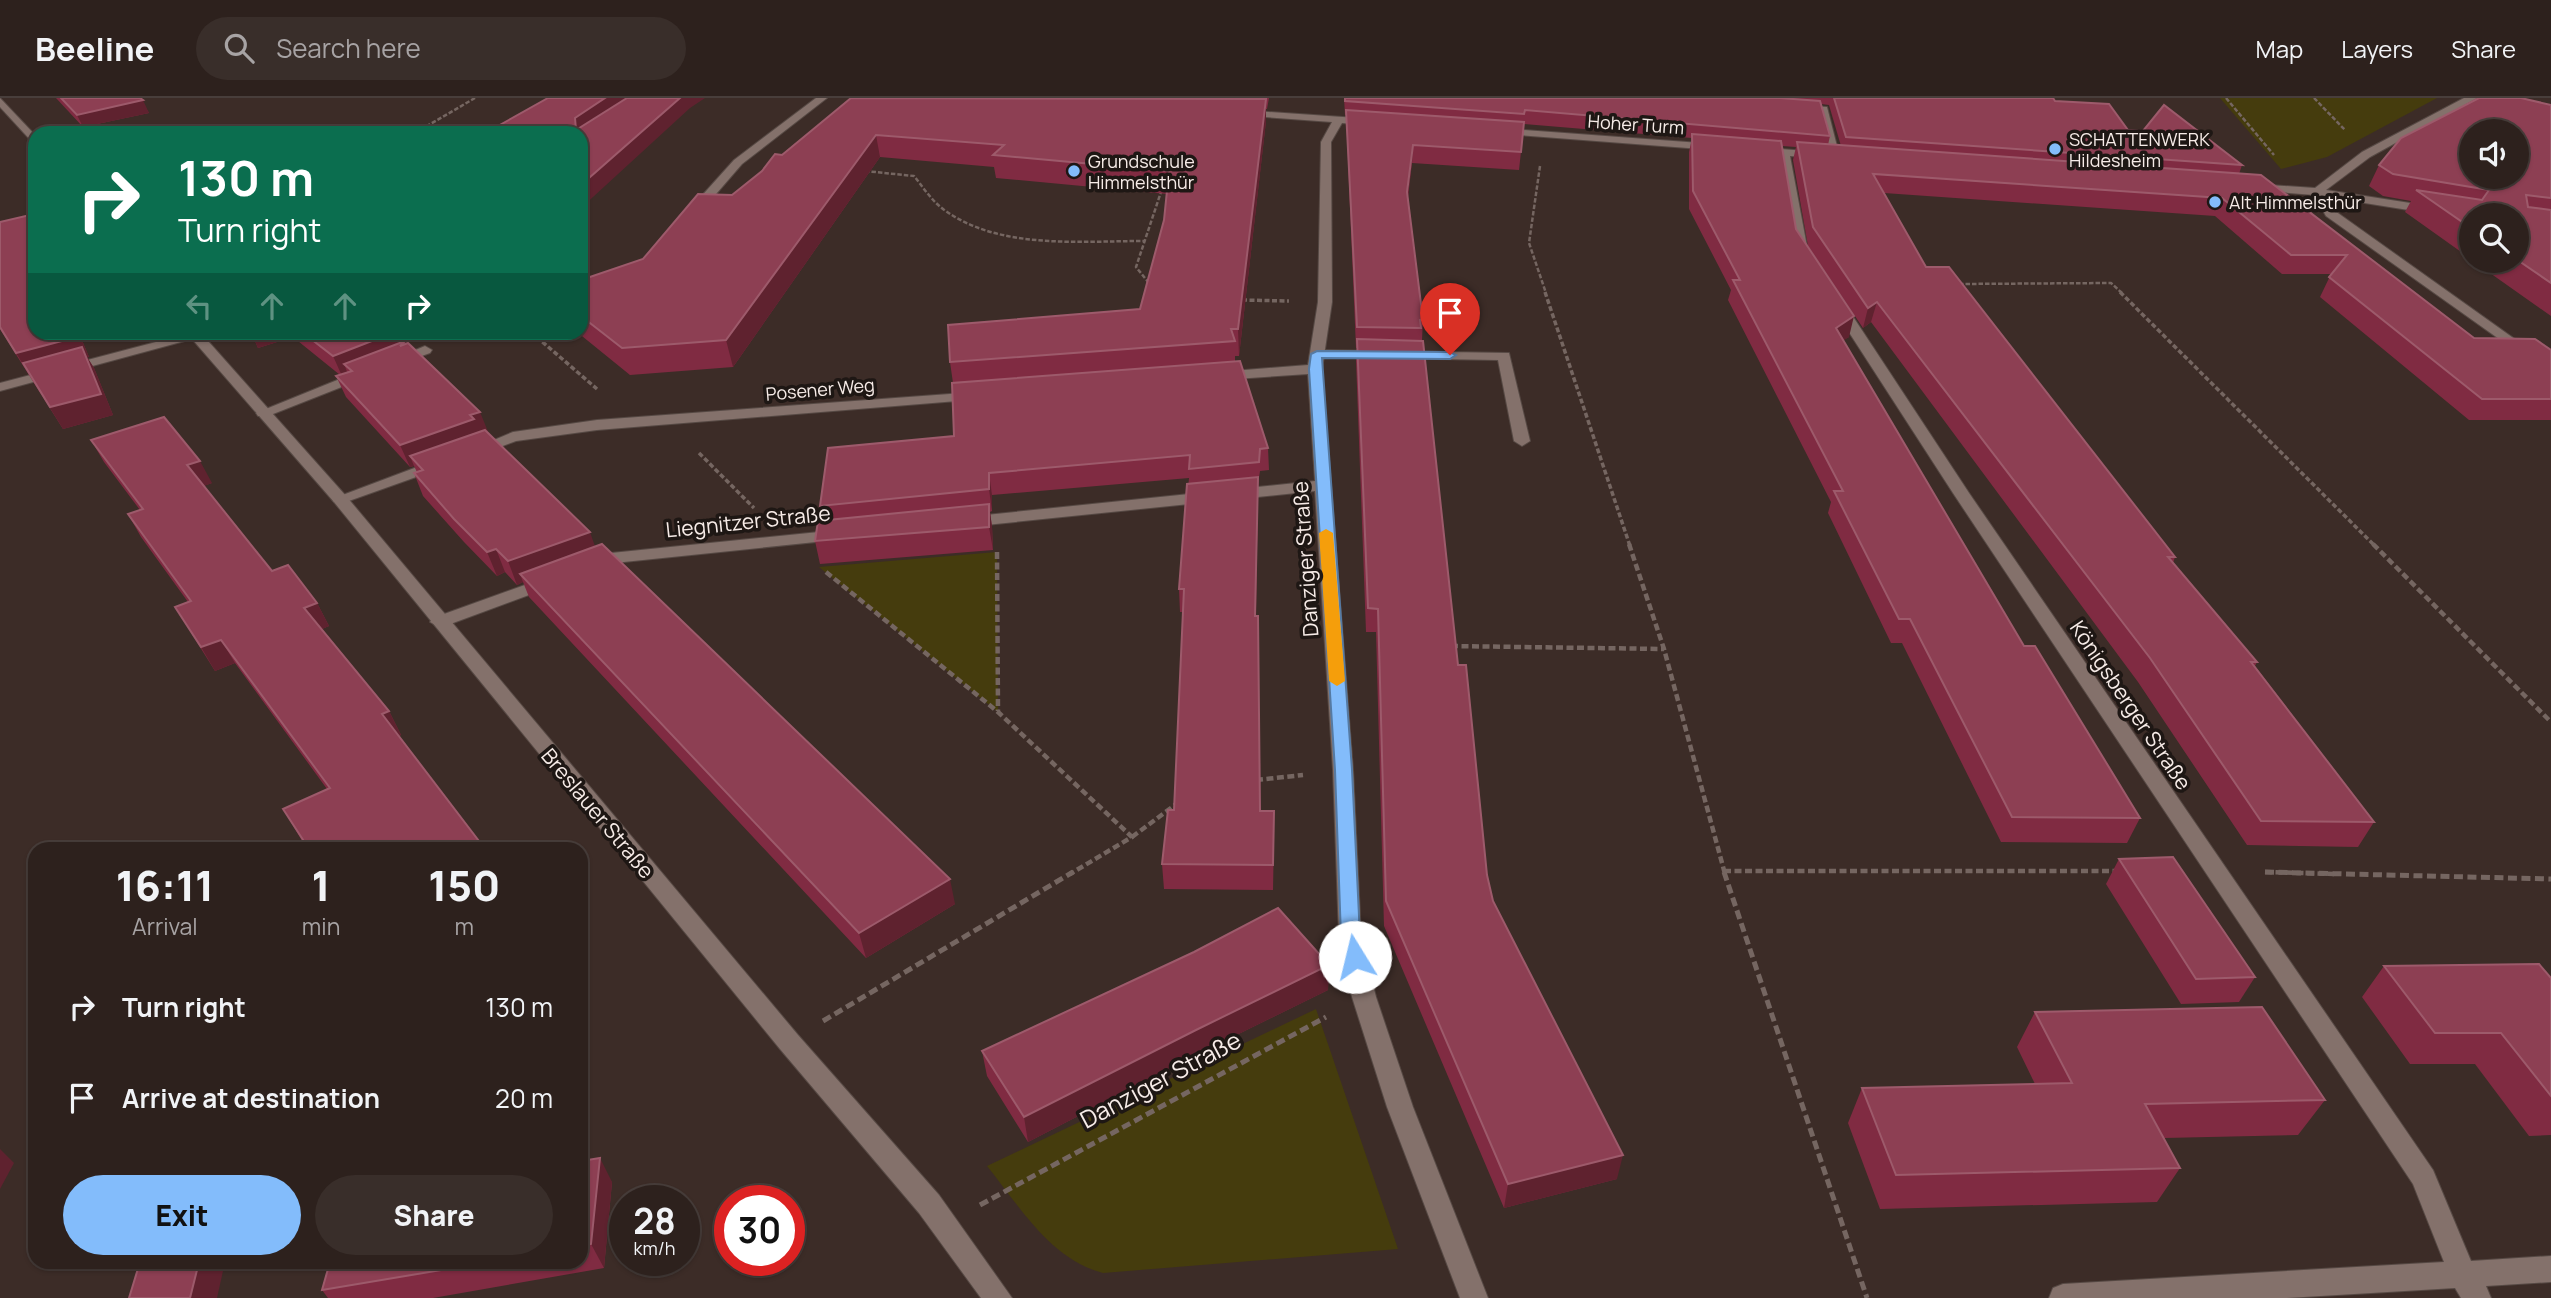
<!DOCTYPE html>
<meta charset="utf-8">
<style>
:root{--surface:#2d211d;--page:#392e2a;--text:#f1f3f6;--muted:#a7a3a4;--line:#483e3b;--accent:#83bcfb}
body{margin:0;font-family:Manrope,sans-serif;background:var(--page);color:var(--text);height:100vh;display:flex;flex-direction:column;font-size:26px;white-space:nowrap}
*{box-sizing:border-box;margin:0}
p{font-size:23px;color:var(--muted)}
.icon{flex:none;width:38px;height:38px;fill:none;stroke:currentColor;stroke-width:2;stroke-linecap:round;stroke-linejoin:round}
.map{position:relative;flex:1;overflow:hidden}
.details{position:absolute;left:28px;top:744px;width:560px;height:427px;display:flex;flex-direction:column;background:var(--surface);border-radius:21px;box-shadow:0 2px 5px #0004,0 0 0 2px var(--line)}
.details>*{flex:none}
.top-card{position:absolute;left:28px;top:28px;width:560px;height:214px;border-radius:21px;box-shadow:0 2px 5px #0004,0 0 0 2px var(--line);background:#0b6e4f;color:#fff;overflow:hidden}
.buttons{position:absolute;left:2459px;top:21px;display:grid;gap:14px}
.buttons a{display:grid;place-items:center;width:70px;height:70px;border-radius:50%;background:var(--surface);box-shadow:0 2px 5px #0004,0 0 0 2px var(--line);font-size:35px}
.speed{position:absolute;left:609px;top:1087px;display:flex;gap:14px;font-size:35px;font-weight:700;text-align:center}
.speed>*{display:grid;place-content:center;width:91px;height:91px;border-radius:50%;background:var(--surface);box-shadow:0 2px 5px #0004,0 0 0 2px var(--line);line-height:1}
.speed small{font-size:18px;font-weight:400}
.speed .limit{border:10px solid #d22;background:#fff;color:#111}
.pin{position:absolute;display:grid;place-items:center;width:60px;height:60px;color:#fff;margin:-72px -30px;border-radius:50% 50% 50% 0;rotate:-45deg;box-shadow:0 0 7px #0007}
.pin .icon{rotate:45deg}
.me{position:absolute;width:77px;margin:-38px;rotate:351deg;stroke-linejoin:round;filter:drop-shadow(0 0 5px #0008)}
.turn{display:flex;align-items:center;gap:24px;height:147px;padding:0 35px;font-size:32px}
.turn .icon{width:91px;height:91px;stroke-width:2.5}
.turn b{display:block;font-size:49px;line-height:60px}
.lanes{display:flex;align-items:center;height:66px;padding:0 35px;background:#0003;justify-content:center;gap:35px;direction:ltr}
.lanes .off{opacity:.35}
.eta{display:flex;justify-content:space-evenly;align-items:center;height:119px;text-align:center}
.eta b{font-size:42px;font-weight:800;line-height:49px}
.action{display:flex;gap:14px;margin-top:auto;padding:14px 35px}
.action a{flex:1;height:80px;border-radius:42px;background:var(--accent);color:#111;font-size:28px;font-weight:800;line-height:80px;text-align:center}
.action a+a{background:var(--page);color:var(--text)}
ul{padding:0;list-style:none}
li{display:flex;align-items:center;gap:21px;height:91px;padding:0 35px}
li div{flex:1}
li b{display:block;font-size:26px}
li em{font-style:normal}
header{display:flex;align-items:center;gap:42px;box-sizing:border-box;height:98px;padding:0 35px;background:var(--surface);border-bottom:2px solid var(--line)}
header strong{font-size:33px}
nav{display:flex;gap:38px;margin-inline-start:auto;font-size:24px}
.search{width:490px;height:63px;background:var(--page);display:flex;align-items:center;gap:18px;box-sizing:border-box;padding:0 24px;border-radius:38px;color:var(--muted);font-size:26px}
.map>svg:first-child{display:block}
.green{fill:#453c0d}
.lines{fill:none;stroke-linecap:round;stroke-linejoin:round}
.service-casing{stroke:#564944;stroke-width:2}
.minor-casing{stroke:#564944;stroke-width:2}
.tertiary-casing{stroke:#564944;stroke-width:2}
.path-far3{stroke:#756661;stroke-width:2.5;stroke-dasharray:4.5 2;stroke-linecap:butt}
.path-far2{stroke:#756661;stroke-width:3.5;stroke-dasharray:5 2.5;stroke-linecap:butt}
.path-far1{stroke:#756661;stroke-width:4.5;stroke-dasharray:7 3.5;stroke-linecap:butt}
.path{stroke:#756661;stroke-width:5;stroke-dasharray:9 4.5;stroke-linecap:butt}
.service{fill:#84716b;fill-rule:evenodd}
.minor{fill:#84716b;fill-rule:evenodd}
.tertiary{fill:#84716b;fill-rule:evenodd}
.wall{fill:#802b42;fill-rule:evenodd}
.shaded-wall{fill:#5f222f}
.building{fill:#8d3f53;stroke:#9d5a6b;stroke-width:2;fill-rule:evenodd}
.route{fill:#83bcfb;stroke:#557aa3;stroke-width:2}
.slow{fill:#f59e0b}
.poi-dot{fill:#83bcfb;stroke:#1e1714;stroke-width:2.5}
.labels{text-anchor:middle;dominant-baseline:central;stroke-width:7;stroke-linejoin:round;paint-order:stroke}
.far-street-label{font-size:18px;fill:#f7ece8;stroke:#1e1714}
.far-poi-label{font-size:18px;fill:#f7ece8;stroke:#1e1714;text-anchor:start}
.street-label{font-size:21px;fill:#f7ece8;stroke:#1e1714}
.near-street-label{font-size:24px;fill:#f7ece8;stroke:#1e1714}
</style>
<header>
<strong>Beeline</strong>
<div class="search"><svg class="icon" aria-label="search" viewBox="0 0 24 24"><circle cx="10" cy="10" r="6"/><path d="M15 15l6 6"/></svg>Search here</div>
<nav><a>Map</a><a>Layers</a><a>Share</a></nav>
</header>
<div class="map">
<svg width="2551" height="1200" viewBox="0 0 2551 1200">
<rect width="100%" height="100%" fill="#3c2c27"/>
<g class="green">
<polygon points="2220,0 2437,0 2327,59 2281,71"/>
<polygon points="997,454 998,614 819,469"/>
<path d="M1316,911L1398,1151L1103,1175C1050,1161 1020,1109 987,1068Z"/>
</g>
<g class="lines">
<g class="service-casing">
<g id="service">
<polygon points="816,0 827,0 742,66 697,118 689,118 689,112 734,62"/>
<polygon points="1792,7 1827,9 1840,60 1831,58 1819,14 1792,11"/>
<polygon points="425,248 432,252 430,255 394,268 387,264"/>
<polygon points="1317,252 1509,255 1530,343 1522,348 1514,343 1498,262 1312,259 1310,256"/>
<polygon points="362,272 367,273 367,279 268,318 258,318 256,315"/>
</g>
</g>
<g class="minor-casing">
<g id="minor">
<polygon points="2464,0 2477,0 2370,59 2326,92 2475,115 2471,117 2471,122 2327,99 2335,113 2551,267 2551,278 2326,118 2314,97 2254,92 2248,89 2254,86 2315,90 2362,54"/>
<polygon points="1241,12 1372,21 1377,24 1372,27 1342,25 1331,44 1332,204 1322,271 1353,672 1361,839 1376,899 1413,1009 1488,1200 1460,1200 1387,1009 1352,899 1339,839 1333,672 1315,393 966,429 958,424 966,419 1315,383 1308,276 1220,282 1213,278 1220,274 1308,267 1318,204 1321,44 1332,24 1237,17 1236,15"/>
<polygon points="1496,30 1714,46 1719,49 1714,52 1492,35 1492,31"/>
<polygon points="1758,49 1819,54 1824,57 1819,60 1790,58 1809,159 1801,159 1794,149 1779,57 1754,54 1754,50"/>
<polygon points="1839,204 1846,208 1969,395 2433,1072 2471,1163 2551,1158 2551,1184 2486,1188 2491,1200 2461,1200 2455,1190 2287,1200 2049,1200 2053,1190 2063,1186 2444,1164 2413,1086 1953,395 1832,208"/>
<polygon points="194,234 218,234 0,293 0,285"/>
<polygon points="977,294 982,295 982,301 597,332 516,343 476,358 468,353 513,334 597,322"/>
<polygon points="441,360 447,362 447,368 346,404 334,404 332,401"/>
<polygon points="839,432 847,437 845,441 614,465 591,473 582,468 611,455"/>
<polygon points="550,478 559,483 556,487 445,528 439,529 430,524 433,520"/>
</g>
</g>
<g class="tertiary-casing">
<g id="tertiary">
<polygon points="0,0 35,37 35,47 0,9"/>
<polygon points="186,234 200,234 346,398 798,937 939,1097 1012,1200 981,1200 919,1115 780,951 334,404"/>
</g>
</g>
<g class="path-far3">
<polyline points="2226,0 2274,57"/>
<polyline points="2314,0 2345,32"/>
<polyline points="415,35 475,0"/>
<polyline points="1540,68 1529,145 1546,195"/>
<path d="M865,73L914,78C923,89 931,102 943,111C998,152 1079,143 1144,143"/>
<polyline points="1149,185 1136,169 1162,91"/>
<polyline points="1959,186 2111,185 2122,195"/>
</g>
<g class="path-far2">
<polyline points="1545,194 1630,448"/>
<polyline points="2120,194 2375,448"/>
<polyline points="1242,202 1289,203"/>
<polyline points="531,234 597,291"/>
<polyline points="455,241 471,234"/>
<polyline points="699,355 754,410"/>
</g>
<g class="path-far1">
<polyline points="1629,446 1664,551 1725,776"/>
<polyline points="2373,446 2551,624"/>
<polyline points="997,454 998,613"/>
<polyline points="826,474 998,614 1132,739 1070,776"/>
<polyline points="1451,548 1664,551"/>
<polyline points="1256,682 1303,677"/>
<polyline points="1132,739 1179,704"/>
<polyline points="1724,773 2116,773"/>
<polyline points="2265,774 2334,776"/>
</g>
<g class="path">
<polyline points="1724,774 1867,1200"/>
<polyline points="2265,774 2551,781"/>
<polyline points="823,923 1073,774"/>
<polyline points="980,1107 1326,919"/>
</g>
<use href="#service" class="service"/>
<use href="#minor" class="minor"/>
<use href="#tertiary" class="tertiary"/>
</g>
<g class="wall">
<polygon points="56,0 140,0 149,15 83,29"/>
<polygon points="851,0 1269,0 1267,11 1266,11 1266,23 1239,258 1235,258 1235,263 1268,350 1269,372 1260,373 1258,386 1256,518 1260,713 1274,738 1273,792 1164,791 1162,766 1174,712 1183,514 1180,514 1179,491 1189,380 992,397 992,413 990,414 992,429 993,452 820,466 815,443 823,423 820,408 954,338 953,285 950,264 1140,211 1164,122 1167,96 996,80 994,69 880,59 733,269 630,277 577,234 581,234 581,182 643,161 732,97"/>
<path d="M1344,0H2053L2055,3L2128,32L2242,67L2239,76L2474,240L2551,252V322H2469L2320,199L2331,176H2282L2215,118L1884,95L1926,169L2175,459L2173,465L2257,564L2255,568L2374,724L2358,749L2247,747L2138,584L1871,224L1863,230L1808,148L1793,62L1796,49L1782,48L1796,131L1849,239L1843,242L2024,548L2140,720L2127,745L2001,744L1902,545H1891L1828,415L1831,404L1728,202L1731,192L1689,111V54L1692,40L1524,26L1519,72L1412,65L1408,99L1423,222L1422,242L1458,567L1487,777L1493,803L1617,1081L1504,1110L1384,828L1376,534H1366L1356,262L1357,250H1356L1346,17H1345ZM1821,6L1829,7L1841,48L1828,47L1830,38Z"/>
<polygon points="2551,7 2551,218 2473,163 2516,163 2516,117 2471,117 2471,161 2405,114 2411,103 2383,98 2369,88 2379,67"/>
<polygon points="0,124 81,240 89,259 87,259 94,270 113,317 63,331 0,231"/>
<polygon points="251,234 396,234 400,245 406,246 595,449 955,806 866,860 529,499 523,484 517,487 505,474 497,478 464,444 423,398 414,375 417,374 414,368 410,369 346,299 336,278 340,277 293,239 258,250"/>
<polygon points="91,342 212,385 203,388 272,473 317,505 329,528 322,531 389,613 401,637 399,638 485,751 307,751 283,711 327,691 235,565 215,573 175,509 188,504 141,439 128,416 140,412 104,364"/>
<polygon points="2119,761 2255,879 2239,904 2181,906 2106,786"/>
<polygon points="1329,867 1328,892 1198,956 1028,1044 987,978 982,953"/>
<polygon points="2384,868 2551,880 2551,1037 2529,1038 2475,966 2410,966 2362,899"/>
<polygon points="2035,914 2325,1002 2298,1037 2164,1040 2180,1070 2157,1104 1880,1111 1848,1025 1862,990 2035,986 2017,949"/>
<polygon points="581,1063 612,1084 604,1170 433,1200 328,1200 322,1192 330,1164 581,1164"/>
</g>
<g class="shaded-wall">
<polygon points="605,0 634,0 577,35 575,20"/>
<polygon points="680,0 705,0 690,10 581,110 581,87"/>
<polygon points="1266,1 1266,23 1239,258 1238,231"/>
<polygon points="143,2 149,15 83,29 77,17"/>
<polygon points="876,37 880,59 733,269 726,242"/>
<polygon points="1413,47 1412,65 1406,112 1407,94"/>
<polygon points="1877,204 1871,224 1863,230 1868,210"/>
<polygon points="1854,218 1849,239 1830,251 1836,230"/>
<polygon points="76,234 100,234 81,240 89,259 87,259 94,270 113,317 63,331 16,255"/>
<polygon points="251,234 290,234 293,239 258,250"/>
<polygon points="396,234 401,247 405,243 413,264 344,266 348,276 342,278 333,258"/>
<polygon points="480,314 489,336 410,358 414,368 410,369 400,347"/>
<polygon points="200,363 212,385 199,390 187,367"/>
<polygon points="989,375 992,397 992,413 989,391"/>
<polygon points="1258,379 1258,401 1255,542 1255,518"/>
<polygon points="989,406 992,429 993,452 989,429"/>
<polygon points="590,434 598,457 520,476 523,484 517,487 508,463"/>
<polygon points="496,451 505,474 497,478 487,454"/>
<polygon points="317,505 329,528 316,534 304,510"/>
<polygon points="221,542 235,565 215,573 201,549"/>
<polygon points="389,613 401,637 394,640 382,616"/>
<polygon points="950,781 955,806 866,860 859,835"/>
<polygon points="1329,867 1328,892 1198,956 1028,1044 1024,1019 1196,932"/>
<polygon points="0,1051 14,1065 0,1091"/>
<polygon points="1623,1057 1617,1081 1504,1110 1508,1086"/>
<polygon points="600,1060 612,1084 604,1170 591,1146"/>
<polygon points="199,1164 225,1164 217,1200 190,1200"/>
</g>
<g class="building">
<polygon points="61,0 140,0 143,2 77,17"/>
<polygon points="548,0 605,0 575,20 576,32 627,0 680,0 581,87 581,35 490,35 498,28"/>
<polygon points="851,0 1266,1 1238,231 1231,231 1235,243 950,264 948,227 1140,211 1164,122 1169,73 993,57 1004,47 876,37 726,242 622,250 581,218 581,182 643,161 698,96 732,97 762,73 775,56 782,57"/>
<polygon points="1345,0 1780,0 1820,3 1830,38 1525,12 1524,16 1345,3"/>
<polygon points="1834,0 2053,0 2055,3 2109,6 2128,32 2143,33 2164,7 2242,67 1846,39"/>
<path d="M2479,0H2521L2551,7V100L2526,97L2528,109L2551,112V185L2516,161V117H2471V130L2416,92L2482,102L2489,92L2393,76L2379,67L2401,40ZM2471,33H2516V79H2471Z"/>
<polygon points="1346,12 1524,24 1521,54 1413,47 1407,94 1423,222 1420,222 1421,230 1357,229"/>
<polygon points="1692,36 1781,43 1796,131 1854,218 1836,230 2024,548 2035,548 2140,720 2012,719 1910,521 1899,521 1834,393 1843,393 1733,182 1740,182 1693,93"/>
<polygon points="1797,44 2261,77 2474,240 2535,241 2551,252 2551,301 2482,301 2329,179 2347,157 2291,157 2222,100 1873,76 1926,169 1949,169 2175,459 2168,459 2257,564 2251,564 2374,724 2261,723 2150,560 1877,204 1868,210 1813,129"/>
<polygon points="34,116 35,117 35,234 76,234 77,239 16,255 0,229 0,124"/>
<polygon points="302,234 395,234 333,258"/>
<polygon points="1357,241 1423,243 1458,567 1466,567 1487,777 1493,803 1623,1057 1508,1086 1386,803 1378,511 1368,510"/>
<polygon points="405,243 400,248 408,245 480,314 470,317 474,321 400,347 336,278 352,273 344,266"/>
<polygon points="82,249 101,296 50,309 23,265"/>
<polygon points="1240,263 1268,350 1260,351 1259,364 1189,371 1190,357 989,375 989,391 820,408 828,350 954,338 952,285"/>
<polygon points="164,319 200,363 187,367 272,473 288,467 317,505 304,510 389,613 382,616 485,751 309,751 283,711 330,690 221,542 201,549 175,509 191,503 128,416 143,411 91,342"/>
<polygon points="485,332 590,434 508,463 496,451 487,454 454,421 414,375 423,372 410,358"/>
<polygon points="1258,379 1255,518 1258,518 1260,713 1274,713 1273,767 1162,766 1168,712 1174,712 1184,491 1179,491 1187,386"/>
<polygon points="989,406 989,429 815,443 818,423"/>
<polygon points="602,446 950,781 859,835 520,476"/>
<polygon points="2173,759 2255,879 2196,881 2119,761"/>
<polygon points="1278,810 1329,867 1196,932 1024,1019 982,953 1194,854"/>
<polygon points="2539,866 2551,880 2551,998 2501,935 2435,935 2384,868"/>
<polygon points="2262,909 2325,1002 2145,1006 2180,1070 1896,1077 1862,990 2072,985 2035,914"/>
<polygon points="600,1060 591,1146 581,1148 581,1063"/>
<polygon points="140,1164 199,1164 190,1200 129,1200"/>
<polygon points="330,1164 489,1164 322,1192"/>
</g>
<polygon class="route" points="1317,253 1450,254 1456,257 1450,261 1322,260 1352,672 1360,839 1364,859 1355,866 1345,859 1341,839 1335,672 1309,271 1311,256"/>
<polygon class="slow" points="1326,431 1333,435 1345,583 1337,588 1329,583 1319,435"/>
<g class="poi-dot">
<circle cx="2055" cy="51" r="7"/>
<circle cx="1074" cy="73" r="7"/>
<circle cx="2215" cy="104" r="7"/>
</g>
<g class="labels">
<g class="far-street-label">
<text transform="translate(1636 26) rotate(4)">Hoher Turm</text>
<text transform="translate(820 291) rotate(-5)">Posener Weg</text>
</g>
<g class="far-poi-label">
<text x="2069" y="41">SCHATTENWERK<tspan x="2069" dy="21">Hildesheim</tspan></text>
<text x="1088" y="63">Grundschule<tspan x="1088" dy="21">Himmelsthür</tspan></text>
<text x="2229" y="104">Alt Himmelsthür</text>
</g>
<g class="street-label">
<text transform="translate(748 423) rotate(-6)">Liegnitzer Straße</text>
<text transform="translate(1305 461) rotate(-94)">Danziger Straße</text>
<text transform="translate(2131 607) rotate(56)">Königsberger Straße</text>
<text transform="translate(598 715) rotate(50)">Breslauer Straße</text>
</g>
<g class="near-street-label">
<text transform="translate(1160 981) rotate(-28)">Danziger Straße</text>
</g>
</g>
</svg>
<div class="buttons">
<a><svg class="icon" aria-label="sound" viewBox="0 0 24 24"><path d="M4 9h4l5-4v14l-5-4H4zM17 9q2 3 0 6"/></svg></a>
<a><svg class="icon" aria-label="search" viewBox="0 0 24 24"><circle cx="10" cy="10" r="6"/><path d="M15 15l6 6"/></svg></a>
</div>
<div class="speed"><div>28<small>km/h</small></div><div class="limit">30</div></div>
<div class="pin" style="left:1450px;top:257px;background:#d93025"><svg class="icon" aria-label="arrive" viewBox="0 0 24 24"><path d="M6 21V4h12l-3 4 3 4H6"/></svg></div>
<svg class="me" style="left:1355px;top:859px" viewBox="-20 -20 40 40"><circle r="19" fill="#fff"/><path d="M0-13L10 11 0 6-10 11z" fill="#83bcfb"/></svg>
<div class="top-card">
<div class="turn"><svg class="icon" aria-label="right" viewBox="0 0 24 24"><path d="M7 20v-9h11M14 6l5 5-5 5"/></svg><div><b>130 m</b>Turn right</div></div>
<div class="lanes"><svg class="icon off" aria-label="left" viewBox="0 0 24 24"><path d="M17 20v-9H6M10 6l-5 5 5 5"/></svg><svg class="icon off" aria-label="ahead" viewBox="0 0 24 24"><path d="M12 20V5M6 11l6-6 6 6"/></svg><svg class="icon off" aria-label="ahead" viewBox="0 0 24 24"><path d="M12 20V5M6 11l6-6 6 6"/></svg><svg class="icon" aria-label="right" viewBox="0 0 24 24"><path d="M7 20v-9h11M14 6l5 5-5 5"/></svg></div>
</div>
<section class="details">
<div class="eta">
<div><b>16:11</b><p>Arrival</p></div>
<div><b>1</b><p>min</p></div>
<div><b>150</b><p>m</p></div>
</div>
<ul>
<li><svg class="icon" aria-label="right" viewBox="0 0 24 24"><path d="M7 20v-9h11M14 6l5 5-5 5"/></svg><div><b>Turn right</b></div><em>130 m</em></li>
<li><svg class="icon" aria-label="arrive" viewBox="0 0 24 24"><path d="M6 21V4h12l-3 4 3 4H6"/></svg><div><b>Arrive at destination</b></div><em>20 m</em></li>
</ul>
<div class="action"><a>Exit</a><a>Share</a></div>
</section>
</div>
